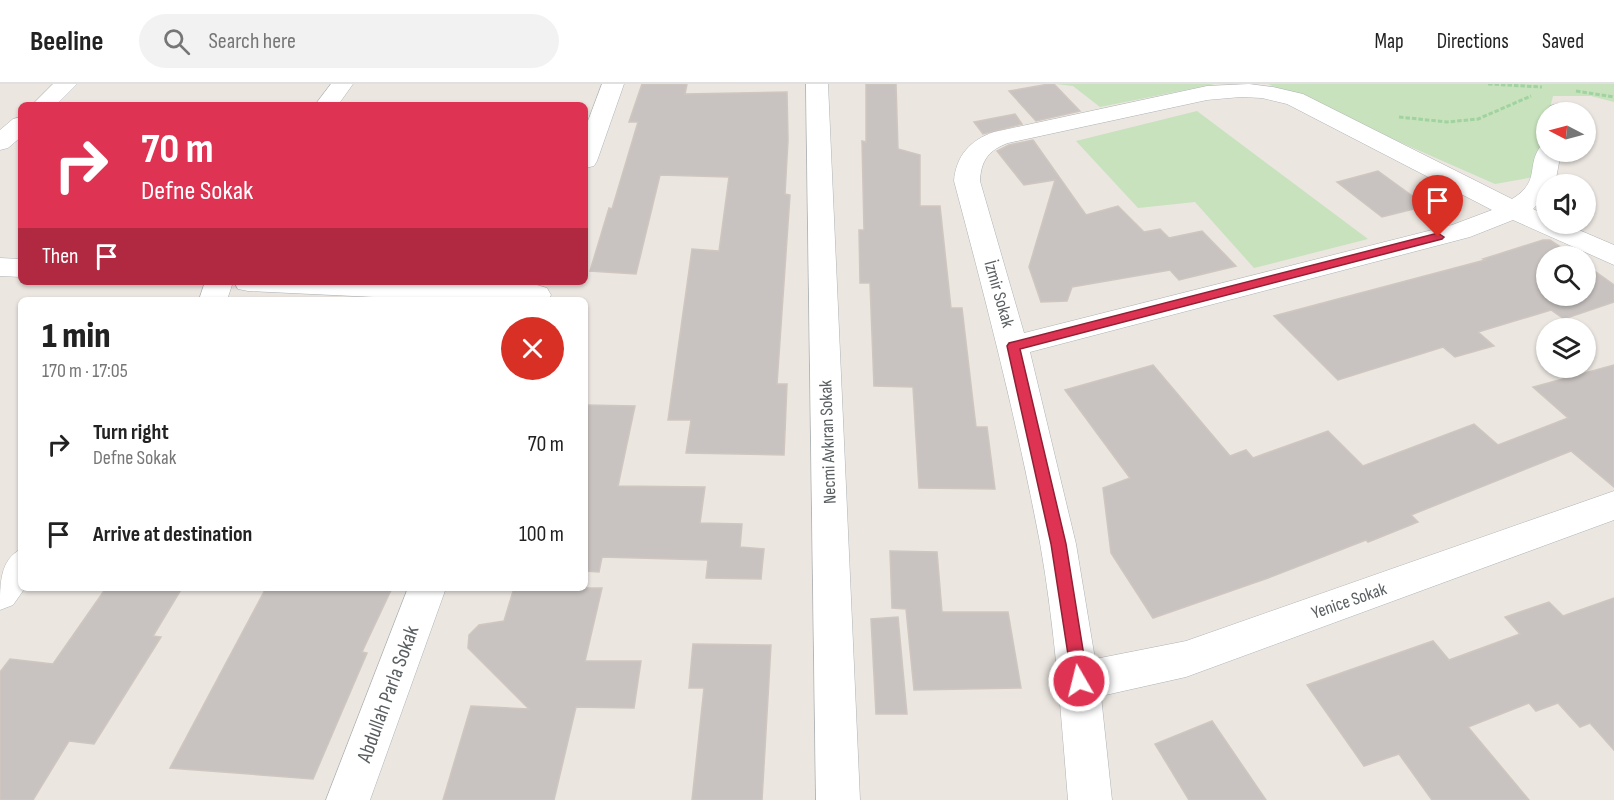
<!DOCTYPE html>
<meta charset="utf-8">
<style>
:root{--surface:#fff;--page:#f2f2f2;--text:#222;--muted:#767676;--line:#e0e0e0}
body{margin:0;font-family:"Sofia Sans Condensed",sans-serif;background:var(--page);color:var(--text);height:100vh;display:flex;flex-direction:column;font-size:22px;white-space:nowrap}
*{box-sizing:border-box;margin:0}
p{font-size:20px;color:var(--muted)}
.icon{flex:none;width:33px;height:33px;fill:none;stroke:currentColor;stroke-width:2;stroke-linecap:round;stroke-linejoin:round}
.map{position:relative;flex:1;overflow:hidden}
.side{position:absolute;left:18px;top:213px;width:570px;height:294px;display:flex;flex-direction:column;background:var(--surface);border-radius:9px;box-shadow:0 2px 4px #0004}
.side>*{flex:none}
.banner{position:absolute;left:18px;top:18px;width:570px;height:183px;border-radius:9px;box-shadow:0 2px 4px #0004;background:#de3352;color:#fff;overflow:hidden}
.needle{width:39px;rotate:276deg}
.tools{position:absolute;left:1536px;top:18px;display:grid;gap:12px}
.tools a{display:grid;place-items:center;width:60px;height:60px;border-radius:50%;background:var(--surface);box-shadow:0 2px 4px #0004;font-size:30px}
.pin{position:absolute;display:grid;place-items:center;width:51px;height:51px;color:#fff;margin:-62px -26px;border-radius:50% 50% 50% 0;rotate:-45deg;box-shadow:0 0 6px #0007}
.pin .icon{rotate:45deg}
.me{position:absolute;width:66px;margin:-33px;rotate:352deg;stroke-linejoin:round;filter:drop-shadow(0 0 4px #0008)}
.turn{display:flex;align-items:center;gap:21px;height:126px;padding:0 24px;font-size:27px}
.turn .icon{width:78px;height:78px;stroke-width:2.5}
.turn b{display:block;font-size:42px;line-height:51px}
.then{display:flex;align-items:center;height:57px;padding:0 24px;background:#0003;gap:12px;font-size:22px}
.round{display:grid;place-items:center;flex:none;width:63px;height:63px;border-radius:32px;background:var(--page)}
.head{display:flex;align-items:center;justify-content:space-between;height:102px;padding:0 24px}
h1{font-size:36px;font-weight:800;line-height:45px}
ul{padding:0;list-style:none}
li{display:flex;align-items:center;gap:18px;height:90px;padding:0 24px}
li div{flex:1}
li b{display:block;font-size:22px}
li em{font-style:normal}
header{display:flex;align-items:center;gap:36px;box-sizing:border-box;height:84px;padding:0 30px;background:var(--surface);border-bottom:2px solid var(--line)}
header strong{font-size:28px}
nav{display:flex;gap:33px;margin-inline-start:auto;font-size:21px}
.search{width:420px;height:54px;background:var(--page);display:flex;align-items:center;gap:15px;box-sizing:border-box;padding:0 21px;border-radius:33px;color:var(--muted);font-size:22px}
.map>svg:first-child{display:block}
.green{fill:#c7e2bd}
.building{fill:#c8c3c0;stroke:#cfc6bf;stroke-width:1.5}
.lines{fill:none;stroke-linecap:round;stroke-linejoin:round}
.street-casing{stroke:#aeb3b5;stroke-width:1}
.path{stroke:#a1d3a1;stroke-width:3;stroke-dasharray:4.5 2;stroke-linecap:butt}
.street{fill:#fff;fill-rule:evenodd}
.route{fill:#de3352;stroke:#902135;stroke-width:1.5}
.labels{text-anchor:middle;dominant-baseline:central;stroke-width:4.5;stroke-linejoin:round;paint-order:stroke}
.street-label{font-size:18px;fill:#595e60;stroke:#fff}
.near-street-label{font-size:21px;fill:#595e60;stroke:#fff}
</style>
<header>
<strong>Beeline</strong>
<div class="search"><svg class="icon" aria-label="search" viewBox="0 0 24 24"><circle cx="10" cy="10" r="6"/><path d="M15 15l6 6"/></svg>Search here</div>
<nav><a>Map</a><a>Directions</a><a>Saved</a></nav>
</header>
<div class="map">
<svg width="1614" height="716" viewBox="0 0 1614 716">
<rect width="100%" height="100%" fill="#ebe6e0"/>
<g class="green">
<polygon points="1056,0 1215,0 1100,23 1073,2"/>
<polygon points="1268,0 1614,0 1614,18 1591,12 1553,12 1549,28 1546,28 1546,39 1534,93 1495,100"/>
<polygon points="1197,27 1368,155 1254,184 1195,118 1138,124 1076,57"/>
</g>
<g class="building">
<polygon points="642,0 687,0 685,10 787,8 788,56 785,110 790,111 777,300 787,300 784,371 686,369 691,336 668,336 692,165 719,167 729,93 660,91 636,190 590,187 609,124 612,125 638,38 629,38"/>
<polygon points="866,0 896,0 898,65 920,71 920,122 940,122 951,224 962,224 976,343 987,343 995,405 919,404 913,303 874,302 870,199 860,199 859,146 864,146 862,57 866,58"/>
<polygon points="1049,0 1054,0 1080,27 1036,37 1009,7"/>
<polygon points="1015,30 1022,40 983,50 974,38"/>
<polygon points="1033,56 1086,131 1118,122 1144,148 1160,145 1169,154 1202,147 1236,182 1179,196 1170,186 1072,203 1067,217 1041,218 1029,183 1055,96 1024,101 997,67 1009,61"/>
<polygon points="1378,87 1426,122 1382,133 1337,98"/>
<polygon points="1543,156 1550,156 1574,172 1546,172 1546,212 1586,212 1586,181 1614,201 1614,218 1564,235 1551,226 1478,248 1494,262 1455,273 1443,263 1338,296 1274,232 1485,176 1483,175"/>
<polygon points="1153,281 1230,372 1246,366 1253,374 1328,347 1363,382 1474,340 1498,361 1568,334 1533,303 1614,281 1614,403 1571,367 1411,431 1418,438 1368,458 1366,456 1268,494 1153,534 1111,469 1103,404 1130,394 1065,306"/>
<polygon points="585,321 635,322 618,402 705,403 700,439 742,440 740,463 764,465 761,495 706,494 708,476 602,473 599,488 585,487"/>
<polygon points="890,467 937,468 942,528 1008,528 1021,604 914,606 906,525 892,524"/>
<polygon points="106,504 182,504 153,552 161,553 94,660 69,657 33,716 0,716 0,588 10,575 53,580"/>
<polygon points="266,504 392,504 362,568 367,569 313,695 170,684"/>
<polygon points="514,504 602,504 585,577 641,577 634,624 576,623 554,716 443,716 471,622 529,625 468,564 469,551 479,541 504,537"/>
<polygon points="1614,514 1614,666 1590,639 1580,643 1558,619 1536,627 1529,619 1468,643 1529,716 1432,716 1399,670 1364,682 1307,601 1433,557 1449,576 1520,550 1505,533 1549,518 1563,532"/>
<polygon points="898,533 907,630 876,630 871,535"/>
<polygon points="693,560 771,561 762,716 692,716 704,604 689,604"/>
<polygon points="1212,637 1266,716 1189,716 1155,660"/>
</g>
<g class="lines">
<g class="street-casing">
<g id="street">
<polygon points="53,0 77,0 56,21 32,21"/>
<polygon points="331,0 353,0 338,21 315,21"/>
<polygon points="602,0 624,0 597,77 594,82 585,84 585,45"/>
<polygon points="806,0 828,0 860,716 816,716"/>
<path d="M1249,0L1273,3L1303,10L1512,115C1541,97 1526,83 1540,63L1546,61V68H1561L1555,100H1546V112L1533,125L1546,131V140H1565L1614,161V181L1513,136L1470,153L1030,268L1076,460L1095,575L1186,557L1614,407V436L1186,593L1101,612L1112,716H1068C1061,630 1055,544 1040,459C1017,337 986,217 954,97C956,72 970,56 994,48L1207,2ZM1241,13L1262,14L1287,20L1492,126L1452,141L1024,249L980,97C981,76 989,66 1008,59L1207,16Z"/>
<polygon points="1558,20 1566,22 1568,28 1546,29 1550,22"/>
<polygon points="21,33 21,53 8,64 0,66 0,46 13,35"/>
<polygon points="0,174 21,175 21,193 0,192"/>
<polygon points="205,198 233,198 227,216 199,216"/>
<polygon points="234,198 459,198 537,201 547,204 551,211 548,216 437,216 248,207 238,205"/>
<path d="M21,465V504H25L13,521L0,526C0,498 0,476 21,465Z"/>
<polygon points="408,504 446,504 370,716 326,716"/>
</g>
</g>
<g class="path">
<polyline points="1488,0 1542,3"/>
<polyline points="1576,7 1614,13"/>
<polyline points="1399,33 1447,38 1478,35 1531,12"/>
</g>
<use href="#street" class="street"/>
</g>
<polygon class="route" points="1438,149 1444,153 1442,155 1020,265 1066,460 1088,597 1085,603 1079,605 1073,603 1051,460 1007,262 1009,259"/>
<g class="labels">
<g class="street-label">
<text transform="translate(999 210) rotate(74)">İzmir Sokak</text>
<text transform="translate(828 358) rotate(-92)">Necmi Avkıran Sokak</text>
<text transform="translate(1349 517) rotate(-19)">Yenice Sokak</text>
</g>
<g class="near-street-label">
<text transform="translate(388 610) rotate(-70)">Abdullah Parla Sokak</text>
</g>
</g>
</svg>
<div class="tools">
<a><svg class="needle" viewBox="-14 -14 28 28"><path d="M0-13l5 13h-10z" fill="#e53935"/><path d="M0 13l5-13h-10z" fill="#767676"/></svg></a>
<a><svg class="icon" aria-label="sound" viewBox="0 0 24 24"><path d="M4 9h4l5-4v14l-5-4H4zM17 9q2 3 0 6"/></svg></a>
<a><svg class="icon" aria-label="search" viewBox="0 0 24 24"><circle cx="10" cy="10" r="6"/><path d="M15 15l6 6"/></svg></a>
<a><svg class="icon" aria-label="layers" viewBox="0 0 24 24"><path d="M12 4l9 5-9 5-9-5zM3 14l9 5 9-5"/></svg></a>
</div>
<div class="pin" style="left:1438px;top:153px;background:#d93025"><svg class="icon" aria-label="arrive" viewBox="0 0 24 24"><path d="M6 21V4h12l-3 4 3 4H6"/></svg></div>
<svg class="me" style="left:1079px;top:597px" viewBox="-20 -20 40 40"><circle r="17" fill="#de3352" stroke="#fff" stroke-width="3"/><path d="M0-11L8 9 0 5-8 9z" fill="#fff"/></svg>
<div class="banner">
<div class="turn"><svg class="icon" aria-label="right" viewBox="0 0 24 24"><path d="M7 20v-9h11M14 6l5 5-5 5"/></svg><div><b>70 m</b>Defne Sokak</div></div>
<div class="then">Then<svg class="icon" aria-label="arrive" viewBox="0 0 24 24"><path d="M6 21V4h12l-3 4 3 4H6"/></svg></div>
</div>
<section class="side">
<div class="head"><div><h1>1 min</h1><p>170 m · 17:05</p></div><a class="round" style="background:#d93025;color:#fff"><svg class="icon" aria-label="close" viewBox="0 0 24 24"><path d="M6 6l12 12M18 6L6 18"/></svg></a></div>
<ul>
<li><svg class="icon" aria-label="right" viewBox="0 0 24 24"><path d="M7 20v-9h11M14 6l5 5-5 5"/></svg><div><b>Turn right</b><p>Defne Sokak</p></div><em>70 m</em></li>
<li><svg class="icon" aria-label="arrive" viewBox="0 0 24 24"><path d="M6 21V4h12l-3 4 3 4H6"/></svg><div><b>Arrive at destination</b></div><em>100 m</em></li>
</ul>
</section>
</div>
